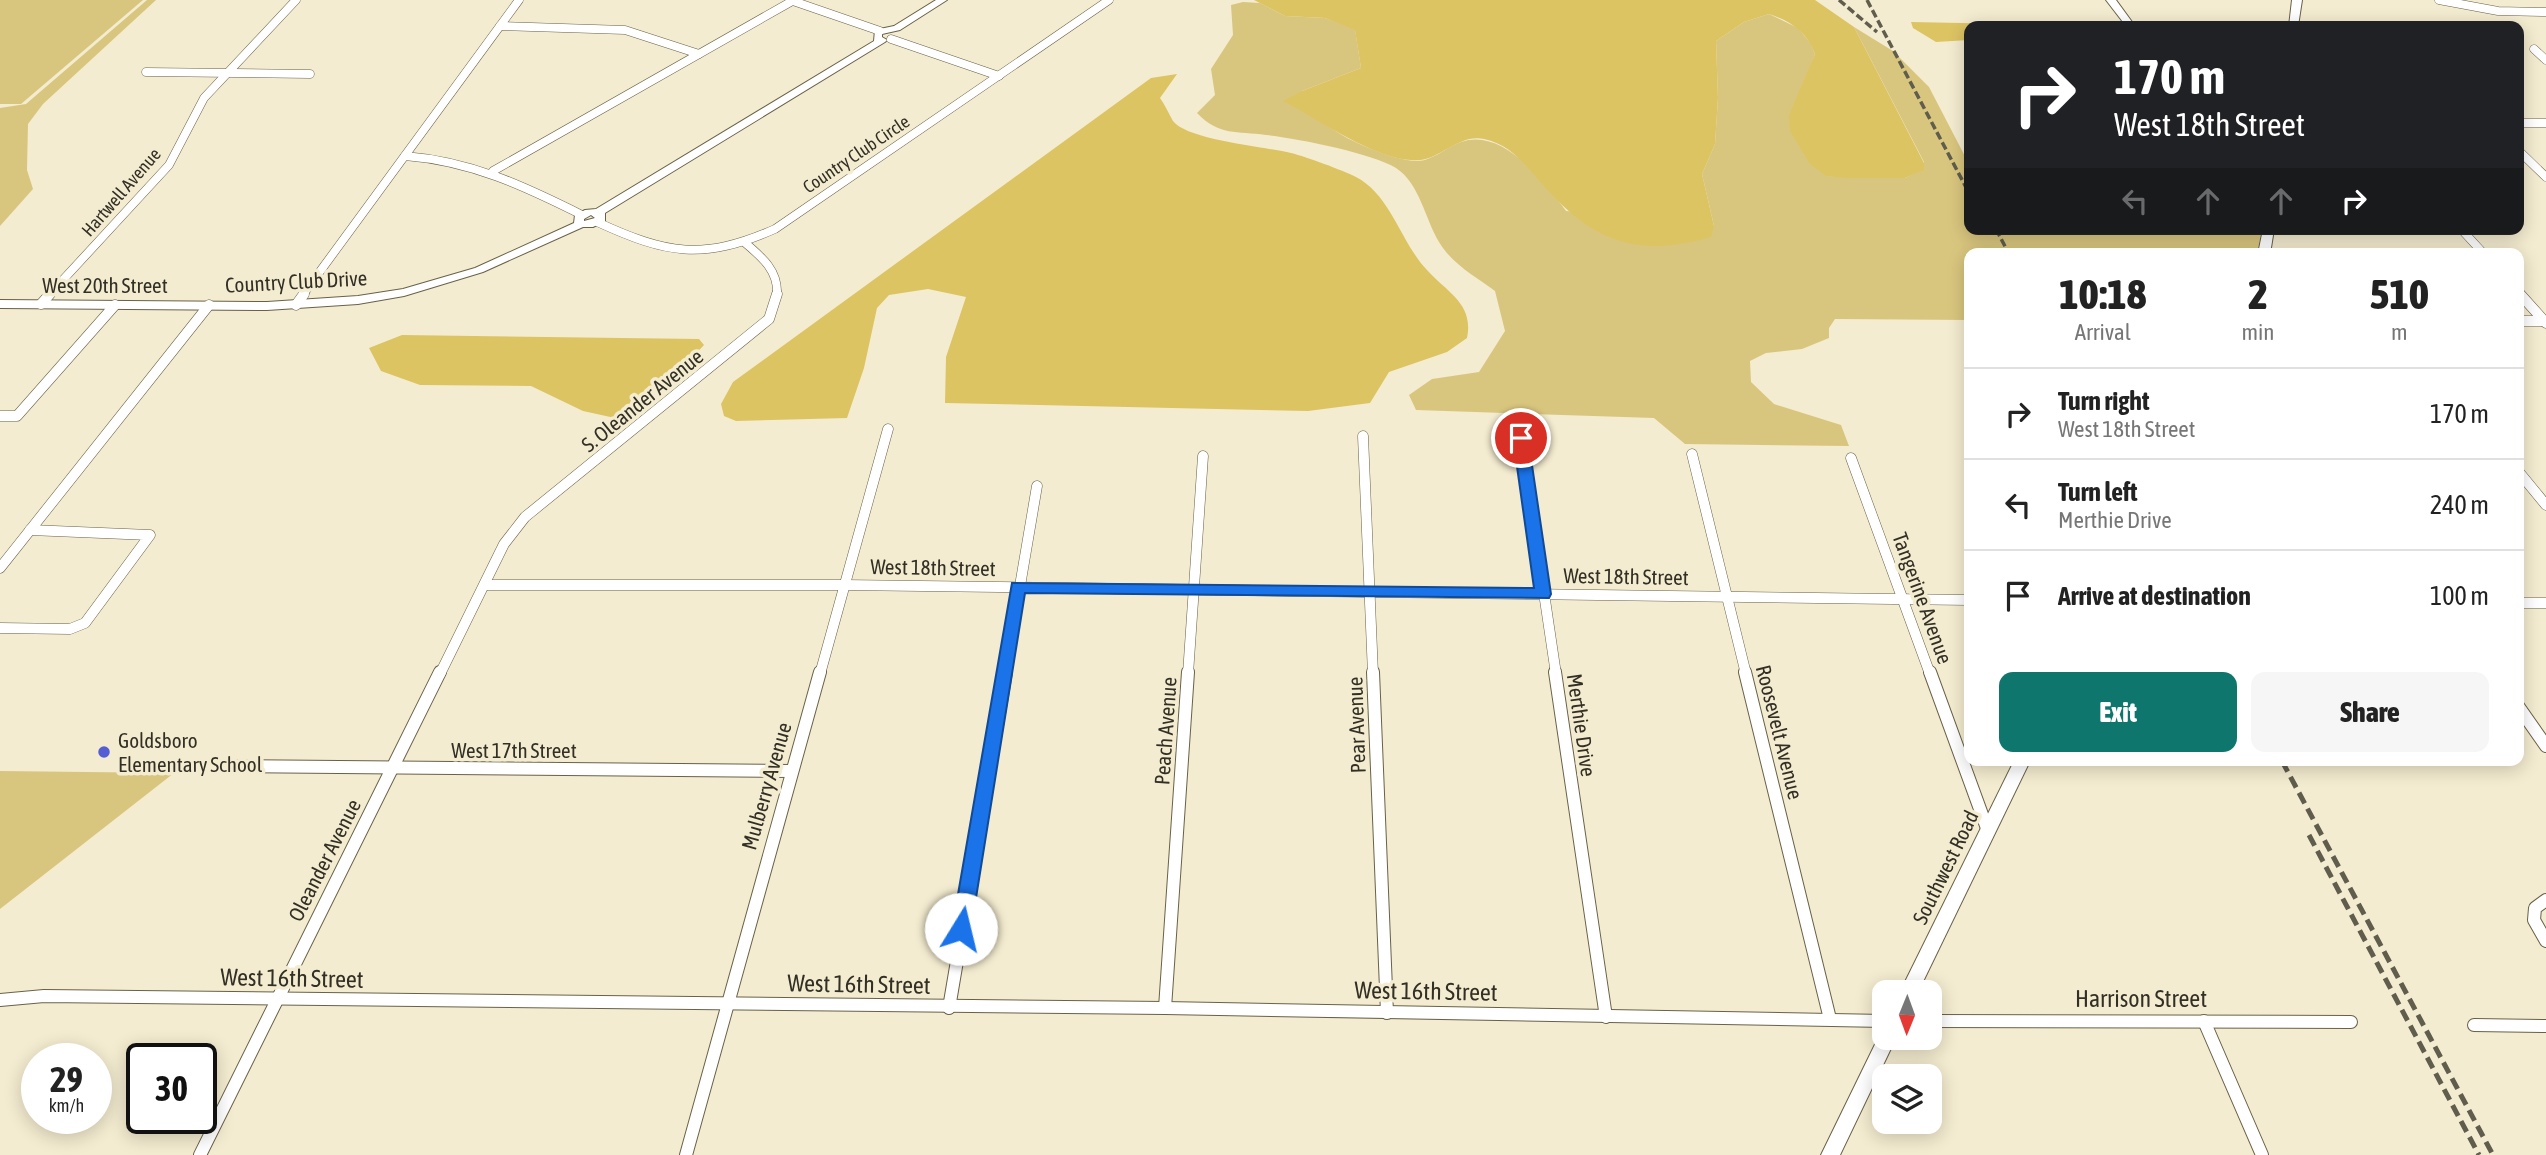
<!DOCTYPE html>
<style>
:root{--surface:#fff;--page:#f6f6f6;--text:#222;--muted:#767676;--line:#e0e0e0;--accent:#0f766e}
body{margin:0;font-family:"Asap Condensed",sans-serif;background:var(--page);color:var(--text);height:100vh;display:flex;flex-direction:column;font-size:26px;white-space:nowrap}
*{box-sizing:border-box;margin:0}
p{font-size:23px;color:var(--muted)}
.icon{flex:none;width:38px;height:38px;fill:none;stroke:currentColor;stroke-width:2;stroke-linecap:round;stroke-linejoin:round}
.map{position:relative;flex:1;overflow:hidden}
.drawer{position:absolute;left:1964px;top:248px;width:560px;height:518px;display:flex;flex-direction:column;background:var(--surface);border-radius:14px;box-shadow:0 4px 18px #0003}
.drawer>*{flex:none}
.guide{position:absolute;left:1964px;top:21px;width:560px;height:214px;border-radius:14px;box-shadow:0 4px 18px #0003;background:#202124;color:#fff;overflow:hidden}
.needle{width:46px;rotate:181deg}
.fabs{position:absolute;left:1872px;top:980px;display:grid;gap:14px}
.fabs a{display:grid;place-items:center;width:70px;height:70px;border-radius:14px;background:var(--surface);box-shadow:0 4px 18px #0003;font-size:35px}
.speed{position:absolute;left:21px;top:1043px;display:flex;gap:14px;font-size:35px;font-weight:700;text-align:center}
.speed>*{display:grid;place-content:center;width:91px;height:91px;border-radius:50%;background:var(--surface);box-shadow:0 4px 18px #0003;line-height:1}
.speed small{font-size:18px;font-weight:400}
.speed .limit{border:4px solid #111;border-radius:10px;background:#fff;color:#111}
.pin{position:absolute;display:grid;place-items:center;width:60px;height:60px;color:#fff;margin:-30px;border:4px solid #fff;border-radius:50%;box-shadow:0 2px 7px #0007}
.me{position:absolute;width:77px;margin:-38px;rotate:9deg;stroke-linejoin:round;filter:drop-shadow(0 0 5px #0008)}
.turn{display:flex;align-items:center;gap:24px;height:147px;padding:0 35px;font-size:32px}
.turn .icon{width:91px;height:91px;stroke-width:2.5}
.turn b{display:block;font-size:49px;line-height:60px}
.lanes{display:flex;align-items:center;height:66px;padding:0 35px;background:#0003;justify-content:center;gap:35px;direction:ltr}
.lanes .off{opacity:.35}
.eta{display:flex;justify-content:space-evenly;align-items:center;height:119px;text-align:center}
.eta b{font-size:42px;font-weight:800;line-height:49px}
.button{display:flex;gap:14px;margin-top:auto;padding:14px 35px}
.button a{flex:1;height:80px;border-radius:14px;background:var(--accent);color:#fff;font-size:28px;font-weight:800;line-height:80px;text-align:center}
.button a+a{background:var(--page);color:var(--text)}
ul{padding:0;list-style:none}
li{display:flex;align-items:center;gap:21px;height:91px;padding:0 35px;border-top:2px solid var(--line)}
li div{flex:1}
li b{display:block;font-size:26px}
li em{font-style:normal}
.map>svg:first-child{display:block}
.green{fill:#d9c67e}
.water{fill:#dcc463}
.lines{fill:none;stroke-linecap:round;stroke-linejoin:round}
.minor-far2-casing{stroke:#686148;stroke-width:9}
.minor-far1-casing{stroke:#686148;stroke-width:11}
.minor-casing{stroke:#686148;stroke-width:14}
.tertiary-casing{stroke:#686148;stroke-width:2}
.minor-far2{stroke:#fff;stroke-width:8}
.minor-far1{stroke:#fff;stroke-width:10}
.minor{stroke:#fff;stroke-width:12}
.tertiary{fill:#fff;fill-rule:evenodd}
.rail-far1{stroke:#605d4d;stroke-width:3.5;stroke-dasharray:8 3.5;stroke-linecap:butt}
.rail{stroke:#605d4d;stroke-width:5;stroke-dasharray:12 6;stroke-linecap:butt}
.route{fill:#1a73e8;stroke:#114b97;stroke-width:2}
.poi-dot{fill:#545dd4;stroke:#f4ecd0;stroke-width:2.5}
.labels{text-anchor:middle;dominant-baseline:central;stroke-width:7;stroke-linejoin:round;paint-order:stroke}
.far-street-label{font-size:18px;fill:#323025;stroke:#f4ecd0}
.street-label{font-size:21px;fill:#323025;stroke:#f4ecd0}
.poi-label{font-size:21px;fill:#323025;stroke:#f4ecd0;text-anchor:start}
.near-street-label{font-size:24px;fill:#323025;stroke:#f4ecd0}
</style>
<div class="map">
<svg width="2546" height="1155" viewBox="0 0 2546 1155">
<rect width="100%" height="100%" fill="#f4ecd0"/>
<g class="green">
<polygon points="0,0 143,0 21,104 0,104"/>
<polygon points="147,0 156,0 43,104 28,124 27,170 33,189 0,226 0,108 26,104"/>
<path d="M1243,2L1260,3L1285,16L1325,18L1355,29L1361,68L1302,91C1309,101 1315,113 1324,122C1339,138 1394,161 1417,161C1432,161 1447,147 1461,142C1503,127 1545,182 1566,211L1714,226L1702,174L1715,144L1718,98L1716,41L1744,22L1769,14L1798,28L1811,44L1815,54L1804,84L1826,176L1905,178L1924,169V162L1854,27L1893,51L1929,87L1969,164V229H2262L2257,254H1969V320L1835,319L1829,328V338L1802,349L1766,353L1750,361L1751,382L1774,404L1841,425L1849,446L1685,444L1654,418L1416,410L1409,395L1432,379L1479,372L1505,331L1495,291C1476,277 1452,264 1439,242C1425,219 1420,184 1396,168C1372,153 1295,138 1266,135C1237,131 1219,136 1197,113L1215,95L1211,69L1233,35L1231,5Z"/>
<polygon points="0,771 174,773 0,909"/>
</g>
<g class="water">
<path d="M1254,0H1815L1854,27L1924,163V170L1905,178H1846L1826,176L1810,164L1790,131L1789,115L1815,54C1807,32 1790,21 1769,14L1744,22L1716,41L1718,98L1715,144L1702,174L1714,226L1711,237C1636,259 1592,241 1542,184C1525,165 1512,145 1484,139C1459,134 1442,158 1420,160C1380,164 1318,119 1283,101L1302,91L1361,68L1355,30L1325,18L1285,16Z"/>
<polygon points="1911,22 2012,24 2013,26 1969,26 1969,40 1936,42 1913,28"/>
<path d="M1177,74L1160,98C1165,105 1169,114 1173,121C1187,140 1267,147 1291,153C1307,157 1342,170 1356,177C1391,195 1401,243 1427,270C1448,293 1474,304 1467,338L1447,352L1389,372L1370,403L1308,411L945,403L946,357L966,297L928,289L889,295L877,308L864,368L847,418L736,421L724,416L721,404L733,382L1151,78Z"/>
<polygon points="402,335 699,339 704,345 684,366 615,418 583,411 531,386 420,385 381,371 369,348"/>
</g>
<g class="lines">
<g class="minor-far2-casing">
<g id="minor-far2">
<polyline points="790,0 880,31"/>
<polyline points="2439,0 2498,11 2546,12"/>
<polyline points="500,26 625,30 699,54"/>
<polyline points="891,39 999,76"/>
<polyline points="2534,49 2546,60"/>
<polyline points="146,72 310,74"/>
<polyline points="2518,123 2546,123"/>
<polyline points="2518,150 2546,177"/>
<path d="M405,156C471,161 524,186 582,215"/>
<polyline points="493,171 794,0"/>
<path d="M597,222C667,254 702,261 775,229L1109,0"/>
<polyline points="2461,229 2484,254"/>
<path d="M744,242C762,257 779,271 777,296"/>
<polyline points="2518,292 2522,296"/>
<polyline points="48,296 169,165 204,98 296,0"/>
<polyline points="302,296 519,0"/>
</g>
</g>
<g class="minor-far1-casing">
<g id="minor-far1">
<polyline points="2520,294 2546,323"/>
<polyline points="41,304 50,294"/>
<polyline points="296,305 304,294"/>
<polyline points="2518,321 2546,321"/>
<polyline points="0,416 17,416 115,305"/>
<polyline points="1363,436 1373,674"/>
<polyline points="1521,438 1556,674"/>
<polyline points="1692,454 1746,674"/>
<polyline points="1851,458 1930,674"/>
<polyline points="2518,471 2546,505"/>
<polyline points="0,568 209,305"/>
<polyline points="485,585 844,585 1969,600"/>
<polyline points="2518,603 2546,603"/>
<polyline points="0,628 70,629 85,623 150,535 30,530"/>
<polyline points="440,674 504,544 525,517 769,319 777,294"/>
<polyline points="820,674 888,429"/>
<polyline points="1005,674 1037,486"/>
<polyline points="1188,674 1203,456"/>
</g>
</g>
<g class="minor-casing">
<g id="minor">
<polyline points="1373,672 1387,1013"/>
<polyline points="1555,672 1606,1017"/>
<polyline points="1745,672 1830,1019"/>
<polyline points="1930,672 1988,831"/>
<polyline points="2518,706 2546,746"/>
<polyline points="236,766 792,771"/>
<polyline points="2546,900 2535,908 2534,920 2546,941"/>
<polyline points="0,1000 44,996 1165,1008 1885,1021"/>
<polyline points="949,1008 1006,672"/>
<polyline points="1165,1008 1188,672"/>
<polyline points="1930,1021 2351,1022"/>
<polyline points="2204,1021 2262,1155"/>
<polyline points="2474,1025 2546,1026"/>
<polyline points="200,1155 440,672"/>
<polyline points="686,1155 820,672"/>
</g>
</g>
<g class="tertiary-casing">
<g id="tertiary">
<path d="M936,0H947L900,30L882,34V37L887,40L885,42L605,213V221L593,227H583L483,272L404,296L358,304L267,310L0,308V300L267,302L358,296L403,289L475,268L574,223L575,215L585,210L596,209L874,41L875,30L894,26ZM591,215L595,218L584,221V219Z"/>
<polygon points="2106,0 2116,0 2135,26 2126,26"/>
<polygon points="2292,0 2302,0 2298,26 2289,26"/>
<polygon points="2263,229 2274,229 2270,254 2258,254"/>
<polygon points="2014,761 2030,761 1918,992 1900,992"/>
<polygon points="1885,1030 1885,1038 1896,1038 1840,1155 1821,1155 1881,1032"/>
</g>
</g>
<use href="#minor-far2" class="minor-far2"/>
<use href="#minor-far1" class="minor-far1"/>
<use href="#minor" class="minor"/>
<use href="#tertiary" class="tertiary"/>
<g class="rail-far1">
<polyline points="1839,0 1877,32"/>
<polyline points="1867,0 1969,193"/>
<polyline points="1996,229 2009,254"/>
</g>
<g class="rail">
<polyline points="2282,761 2493,1155"/>
<polyline points="2309,835 2479,1155"/>
</g>
</g>
<polygon class="route" points="1521,433 1528,438 1551,594 1549,598 1025,593 971,929 968,936 961,938 955,936 952,929 1012,583 1534,588 1513,438"/>
<circle class="poi-dot" cx="104" cy="752" r="7"/>
<g class="labels">
<g class="far-street-label">
<text transform="translate(856 154) rotate(-34)">Country Club Circle</text>
<text transform="translate(121 192) rotate(-49)">Hartwell Avenue</text>
</g>
<g class="street-label">
<text transform="translate(296 281) rotate(-3)">Country Club Drive</text>
<text x="105" y="285">West 20th Street</text>
<text transform="translate(642 400) rotate(-39)">S. Oleander Avenue</text>
<text transform="translate(933 567) rotate(1)">West 18th Street</text>
<text transform="translate(1626 576) rotate(1)">West 18th Street</text>
<text transform="translate(1923 598) rotate(70)">Tangerine Avenue</text>
<text transform="translate(1356 725) rotate(-92)">Pear Avenue</text>
<text transform="translate(1582 725) rotate(82)">Merthie Drive</text>
<text transform="translate(1165 731) rotate(-86)">Peach Avenue</text>
<text transform="translate(1780 732) rotate(76)">Roosevelt Avenue</text>
<text x="514" y="750">West 17th Street</text>
<text transform="translate(766 786) rotate(-74)">Mulberry Avenue</text>
<text transform="translate(324 860) rotate(-63)">Oleander Avenue</text>
<text transform="translate(1945 867) rotate(-64)">Southwest Road</text>
</g>
<g class="poi-label">
<text x="118" y="740">Goldsboro<tspan x="118" dy="24">Elementary School</tspan></text>
</g>
<g class="near-street-label">
<text transform="translate(292 978) rotate(1)">West 16th Street</text>
<text transform="translate(859 984) rotate(1)">West 16th Street</text>
<text transform="translate(1426 991) rotate(1)">West 16th Street</text>
<text x="2141" y="998">Harrison Street</text>
</g>
</g>
</svg>
<div class="fabs">
<a><svg class="needle" viewBox="-14 -14 28 28"><path d="M0-13l5 13h-10z" fill="#e53935"/><path d="M0 13l5-13h-10z" fill="#767676"/></svg></a>
<a><svg class="icon" aria-label="layers" viewBox="0 0 24 24"><path d="M12 4l9 5-9 5-9-5zM3 14l9 5 9-5"/></svg></a>
</div>
<div class="speed"><div>29<small>km/h</small></div><div class="limit">30</div></div>
<div class="pin" style="left:1521px;top:438px;background:#d93025"><svg class="icon" aria-label="arrive" viewBox="0 0 24 24"><path d="M6 21V4h12l-3 4 3 4H6"/></svg></div>
<svg class="me" style="left:961px;top:929px" viewBox="-20 -20 40 40"><circle r="19" fill="#fff"/><path d="M0-13L10 11 0 6-10 11z" fill="#1a73e8"/></svg>
<div class="guide">
<div class="turn"><svg class="icon" aria-label="right" viewBox="0 0 24 24"><path d="M7 20v-9h11M14 6l5 5-5 5"/></svg><div><b>170 m</b>West 18th Street</div></div>
<div class="lanes"><svg class="icon off" aria-label="left" viewBox="0 0 24 24"><path d="M17 20v-9H6M10 6l-5 5 5 5"/></svg><svg class="icon off" aria-label="ahead" viewBox="0 0 24 24"><path d="M12 20V5M6 11l6-6 6 6"/></svg><svg class="icon off" aria-label="ahead" viewBox="0 0 24 24"><path d="M12 20V5M6 11l6-6 6 6"/></svg><svg class="icon" aria-label="right" viewBox="0 0 24 24"><path d="M7 20v-9h11M14 6l5 5-5 5"/></svg></div>
</div>
<section class="drawer">
<div class="eta">
<div><b>10:18</b><p>Arrival</p></div>
<div><b>2</b><p>min</p></div>
<div><b>510</b><p>m</p></div>
</div>
<ul>
<li><svg class="icon" aria-label="right" viewBox="0 0 24 24"><path d="M7 20v-9h11M14 6l5 5-5 5"/></svg><div><b>Turn right</b><p>West 18th Street</p></div><em>170 m</em></li>
<li><svg class="icon" aria-label="left" viewBox="0 0 24 24"><path d="M17 20v-9H6M10 6l-5 5 5 5"/></svg><div><b>Turn left</b><p>Merthie Drive</p></div><em>240 m</em></li>
<li><svg class="icon" aria-label="arrive" viewBox="0 0 24 24"><path d="M6 21V4h12l-3 4 3 4H6"/></svg><div><b>Arrive at destination</b></div><em>100 m</em></li>
</ul>
<div class="button"><a>Exit</a><a>Share</a></div>
</section>
</div>
